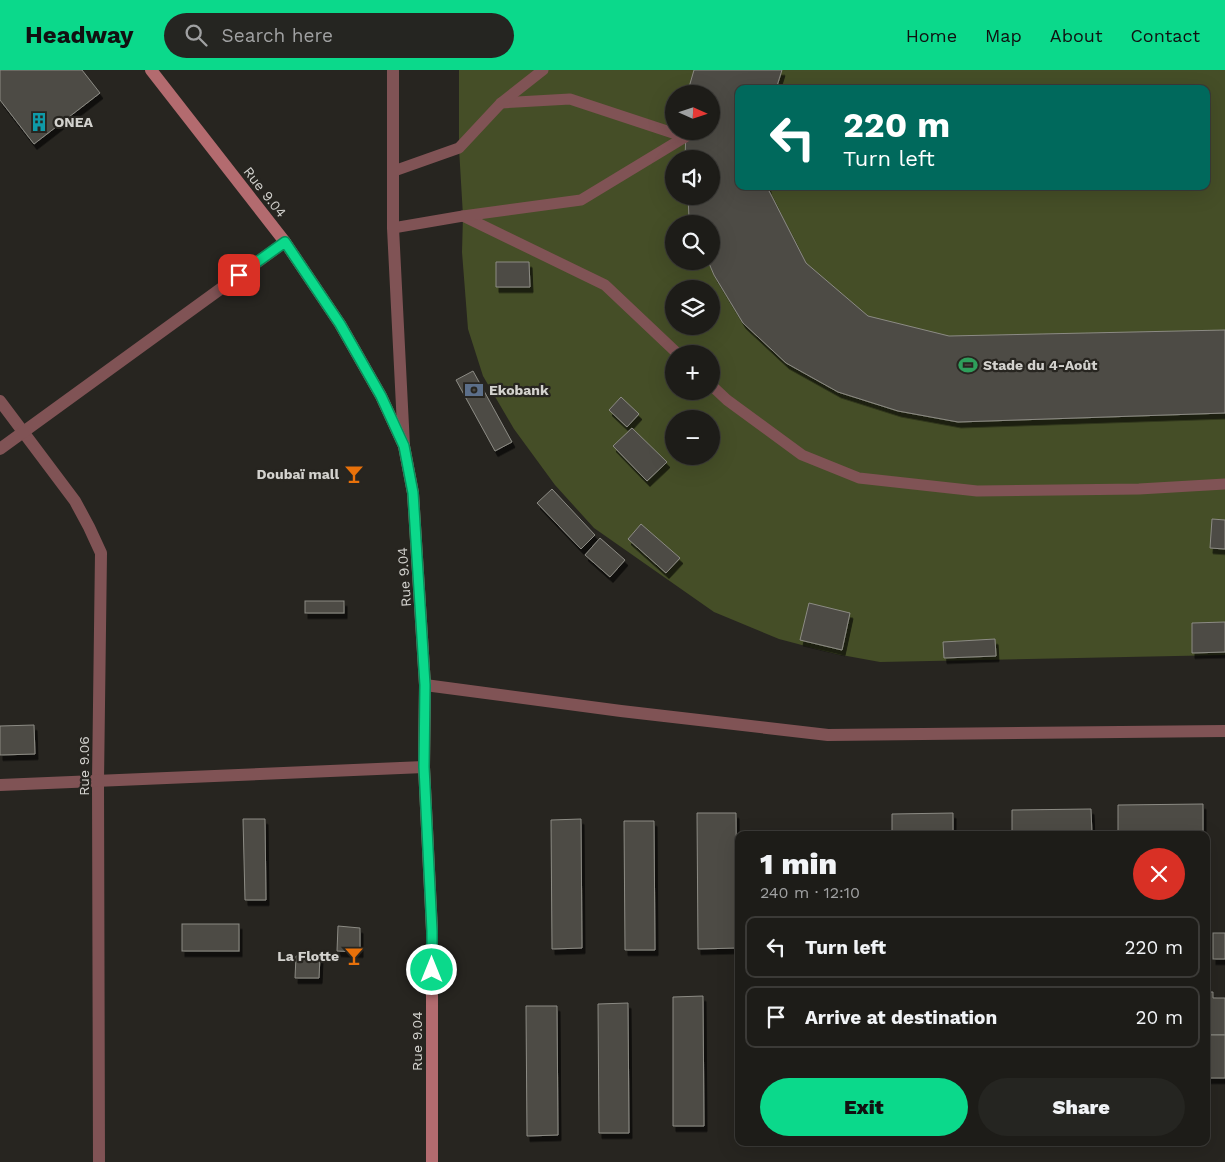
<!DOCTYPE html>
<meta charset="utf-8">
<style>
:root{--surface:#1d1c18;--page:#252521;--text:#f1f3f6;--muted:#a0a1a2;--line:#3b3a37;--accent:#0bd98b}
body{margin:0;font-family:"Work Sans",sans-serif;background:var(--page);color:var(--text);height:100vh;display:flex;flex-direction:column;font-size:19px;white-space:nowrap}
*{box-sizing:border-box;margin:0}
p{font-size:16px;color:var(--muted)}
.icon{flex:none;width:28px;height:28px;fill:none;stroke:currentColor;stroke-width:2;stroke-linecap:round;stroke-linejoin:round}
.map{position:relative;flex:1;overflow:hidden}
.side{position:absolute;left:735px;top:761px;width:475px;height:315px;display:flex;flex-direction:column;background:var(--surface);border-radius:10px;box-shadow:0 5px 20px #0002,0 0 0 1px var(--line)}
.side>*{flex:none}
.banner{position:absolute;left:735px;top:15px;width:475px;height:105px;border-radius:10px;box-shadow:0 5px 20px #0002,0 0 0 1px var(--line);background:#00695c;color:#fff;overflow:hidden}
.needle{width:32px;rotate:93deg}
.fabs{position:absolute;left:665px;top:15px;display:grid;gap:10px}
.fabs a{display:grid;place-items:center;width:55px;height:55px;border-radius:50%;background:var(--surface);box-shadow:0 5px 20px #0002,0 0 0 1px var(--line);font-size:25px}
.pin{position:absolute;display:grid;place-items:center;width:42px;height:42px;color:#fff;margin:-21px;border-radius:10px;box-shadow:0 2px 8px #0006}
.me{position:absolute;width:55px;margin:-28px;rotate:0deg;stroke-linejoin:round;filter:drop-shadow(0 0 4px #0008)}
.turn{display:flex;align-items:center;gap:18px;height:105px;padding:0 25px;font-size:22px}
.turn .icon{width:65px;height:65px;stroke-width:2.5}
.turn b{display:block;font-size:35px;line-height:42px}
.round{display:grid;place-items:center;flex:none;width:52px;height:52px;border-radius:26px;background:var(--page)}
.headline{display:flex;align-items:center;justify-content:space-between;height:85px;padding:0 25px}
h1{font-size:30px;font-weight:800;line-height:38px}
.cta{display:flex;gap:10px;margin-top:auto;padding:10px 25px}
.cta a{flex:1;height:58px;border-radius:30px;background:var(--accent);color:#111;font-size:20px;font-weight:800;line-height:58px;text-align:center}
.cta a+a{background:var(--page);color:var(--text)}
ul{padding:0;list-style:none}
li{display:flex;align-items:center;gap:15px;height:62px;margin:0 10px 8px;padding:0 15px;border:2px solid var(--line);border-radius:10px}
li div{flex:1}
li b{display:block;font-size:19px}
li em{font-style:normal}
header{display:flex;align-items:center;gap:30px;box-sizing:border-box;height:70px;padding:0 25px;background:var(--accent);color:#111}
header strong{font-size:24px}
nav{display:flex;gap:28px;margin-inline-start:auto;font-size:18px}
.search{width:350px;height:45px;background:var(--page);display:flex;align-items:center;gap:12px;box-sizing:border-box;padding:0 18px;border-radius:28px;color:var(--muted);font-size:19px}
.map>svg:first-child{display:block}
.green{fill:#454e27;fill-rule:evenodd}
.building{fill:#4d4b45;stroke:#8c8b84;filter:url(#shadow)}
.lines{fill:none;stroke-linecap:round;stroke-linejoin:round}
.service{stroke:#805355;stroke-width:11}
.minor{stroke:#805355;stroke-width:12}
.secondary{stroke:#b36b6f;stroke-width:12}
.route-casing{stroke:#078d5a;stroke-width:12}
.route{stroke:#0bd98b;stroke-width:9}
.labels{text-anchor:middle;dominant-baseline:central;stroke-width:4.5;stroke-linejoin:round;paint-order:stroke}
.poi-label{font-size:14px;font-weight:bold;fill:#d3d2ce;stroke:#272520;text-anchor:start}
.street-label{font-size:14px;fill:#d3d2ce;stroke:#272520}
</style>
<header>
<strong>Headway</strong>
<div class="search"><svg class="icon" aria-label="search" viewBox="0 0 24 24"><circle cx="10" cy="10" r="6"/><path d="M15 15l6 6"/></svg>Search here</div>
<nav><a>Home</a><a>Map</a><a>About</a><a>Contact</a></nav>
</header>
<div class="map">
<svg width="1225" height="1092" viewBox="0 0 1225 1092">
<defs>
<filter id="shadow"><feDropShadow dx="3" dy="5.5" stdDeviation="0" flood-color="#0009"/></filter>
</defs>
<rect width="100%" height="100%" fill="#272520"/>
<path class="green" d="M459,0H1225V585L880,592L836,584L779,569L714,542L594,458L555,415L514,359L483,306L468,259L462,182L463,146L459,78ZM739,19H1206V116H739ZM674,24H711V61H674ZM674,89H711V126H674ZM674,154H711V191H674ZM674,219H711V256H674ZM674,284H711V321H674ZM674,349H711V386H674Z"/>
<g class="building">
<polygon points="0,0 82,0 100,23 34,74 0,30"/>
<polygon points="694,0 782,0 776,19 739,19 739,116 768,116 768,119 806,193 868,246 949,266 1225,260 1225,343 958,352 898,341 838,322 786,293 743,253 714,205 708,191 711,191 711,154 692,154 689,149 688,126 711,126 711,89 685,89 686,61 711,61 711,24 687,24"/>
<polygon points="496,192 529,192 530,217 496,217"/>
<polygon points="473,301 512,372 495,381 456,310"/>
<polygon points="621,327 639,344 627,357 609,340"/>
<polygon points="632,358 667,392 647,411 613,376"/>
<polygon points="552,419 595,465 581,479 537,433"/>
<polygon points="1212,449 1225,450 1225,479 1210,478"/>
<polygon points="641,454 680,488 666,503 628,469"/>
<polygon points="600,468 625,490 610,507 585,485"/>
<rect x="305" y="531" width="39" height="12"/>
<polygon points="809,533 850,543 842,580 800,570"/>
<polygon points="1225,552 1225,582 1192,583 1192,553"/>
<polygon points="995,569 996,586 944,588 943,572"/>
<polygon points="34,655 35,684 0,685 0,656"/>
<polygon points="1203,734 1203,765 1118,765 1118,735"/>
<polygon points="1091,739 1092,765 1012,765 1012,740"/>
<polygon points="697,743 736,743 737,878 698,879"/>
<polygon points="953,743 953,765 892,765 892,744"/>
<polygon points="243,749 265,749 266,830 245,830"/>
<polygon points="581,749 582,878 552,879 551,750"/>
<polygon points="624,751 654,751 655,880 625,880"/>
<rect x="182" y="854" width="57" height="27"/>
<polygon points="338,856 360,858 360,882 337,881"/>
<rect x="1213" y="863" width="12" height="26"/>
<polygon points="296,886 320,886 319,908 295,908"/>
<polygon points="1206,922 1213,922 1213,928 1225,928 1225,965 1206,965"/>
<polygon points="703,926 704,1056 673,1056 673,927"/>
<polygon points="628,933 629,1063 599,1063 598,934"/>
<polygon points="526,936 557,936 558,1065 527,1066"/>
<rect x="1206" y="965" width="19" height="43"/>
</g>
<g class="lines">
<g class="service">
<polyline points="501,33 570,29 685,67"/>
<polyline points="394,101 459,78 501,33 543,0"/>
<polyline points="463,146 605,215 678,284"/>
<polyline points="393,158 463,146 581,130 685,67"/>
<polyline points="711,315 727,330 802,385 859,408 977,421 1139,419 1225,414"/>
</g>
<g class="minor">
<polyline points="393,0 393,158 404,376"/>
<polyline points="0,331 75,431 89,457 101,483 98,711 99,1092"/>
<polyline points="0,379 285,172"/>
<polyline points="425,615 621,641 828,665 1225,661"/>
<polyline points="0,715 424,697"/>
</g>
<polyline class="secondary" points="151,0 285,172 340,254 381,326 404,376 413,423 425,615 424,697 432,861 432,1092"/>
</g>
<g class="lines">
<g class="route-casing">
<polyline id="route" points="239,205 285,172 340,254 381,326 404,376 413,423 425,615 424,697 432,861 432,900"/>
</g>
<use href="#route" class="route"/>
</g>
<defs>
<g id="building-bare" transform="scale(1.5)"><path d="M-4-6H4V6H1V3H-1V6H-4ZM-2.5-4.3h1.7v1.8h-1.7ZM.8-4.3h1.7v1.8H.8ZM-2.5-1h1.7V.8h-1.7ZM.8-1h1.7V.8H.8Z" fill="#0f9aa8" stroke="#272520" stroke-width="2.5" paint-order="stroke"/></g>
<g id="stadium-bare" transform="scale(1.5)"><path d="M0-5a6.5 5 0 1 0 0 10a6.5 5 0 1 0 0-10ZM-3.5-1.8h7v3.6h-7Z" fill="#2e9e5b" stroke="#272520" stroke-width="2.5" paint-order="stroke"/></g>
<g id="bank-bare" transform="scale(1.5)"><path d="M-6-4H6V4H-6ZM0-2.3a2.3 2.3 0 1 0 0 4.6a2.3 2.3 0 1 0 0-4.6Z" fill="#5c6f8a" stroke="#272520" stroke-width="2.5" paint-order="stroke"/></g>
<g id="bar-bare" transform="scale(1.5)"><path d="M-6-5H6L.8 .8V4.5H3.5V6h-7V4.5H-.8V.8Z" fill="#e8710a" stroke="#272520" stroke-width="2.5" paint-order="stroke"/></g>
</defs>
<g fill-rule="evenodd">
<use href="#building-bare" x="39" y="52"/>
<use href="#stadium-bare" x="968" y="295"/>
<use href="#bank-bare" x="474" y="320"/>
<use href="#bar-bare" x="354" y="404"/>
<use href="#bar-bare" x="354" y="886"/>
</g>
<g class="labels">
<g class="poi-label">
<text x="54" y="52">ONEA</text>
<text x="983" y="295">Stade du 4-Août</text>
<text x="489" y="320">Ekobank</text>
<text x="339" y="404" text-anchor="end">Doubaï mall</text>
<text x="339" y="886" text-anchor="end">La Flotte</text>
</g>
<g class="street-label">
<text transform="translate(265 122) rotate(52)">Rue 9.04</text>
<text transform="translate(404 507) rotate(-94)">Rue 9.04</text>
<text transform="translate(84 696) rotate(-90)">Rue 9.06</text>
<text transform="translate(417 971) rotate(-90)">Rue 9.04</text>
</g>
</g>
</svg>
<div class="fabs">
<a><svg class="needle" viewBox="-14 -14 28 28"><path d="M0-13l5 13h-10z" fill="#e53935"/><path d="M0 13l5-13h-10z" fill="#a0a1a2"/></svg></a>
<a><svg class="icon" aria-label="sound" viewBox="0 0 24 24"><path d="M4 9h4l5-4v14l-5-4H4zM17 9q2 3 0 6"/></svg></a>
<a><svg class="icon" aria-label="search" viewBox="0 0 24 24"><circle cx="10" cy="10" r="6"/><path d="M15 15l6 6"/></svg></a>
<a><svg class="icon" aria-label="layers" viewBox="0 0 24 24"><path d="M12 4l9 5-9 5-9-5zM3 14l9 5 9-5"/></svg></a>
<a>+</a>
<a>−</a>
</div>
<div class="pin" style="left:239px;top:205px;background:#d93025"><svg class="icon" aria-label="arrive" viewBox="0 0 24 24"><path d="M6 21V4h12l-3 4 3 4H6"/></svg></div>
<svg class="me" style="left:432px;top:900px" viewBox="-20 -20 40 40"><circle r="17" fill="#0bd98b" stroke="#fff" stroke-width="3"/><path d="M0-11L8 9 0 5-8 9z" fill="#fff"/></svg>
<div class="banner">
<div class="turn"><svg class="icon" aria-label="left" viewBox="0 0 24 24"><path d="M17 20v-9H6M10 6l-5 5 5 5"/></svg><div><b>220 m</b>Turn left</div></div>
</div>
<section class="side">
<div class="headline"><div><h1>1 min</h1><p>240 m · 12:10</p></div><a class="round" style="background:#d93025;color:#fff"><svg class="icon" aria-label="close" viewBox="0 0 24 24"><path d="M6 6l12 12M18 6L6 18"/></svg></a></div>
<ul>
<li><svg class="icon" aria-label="left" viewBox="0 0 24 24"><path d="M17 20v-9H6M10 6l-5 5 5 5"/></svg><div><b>Turn left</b></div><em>220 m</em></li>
<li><svg class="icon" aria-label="arrive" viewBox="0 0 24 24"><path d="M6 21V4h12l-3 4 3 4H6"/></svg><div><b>Arrive at destination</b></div><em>20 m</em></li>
</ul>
<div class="cta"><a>Exit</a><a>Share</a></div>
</section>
</div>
